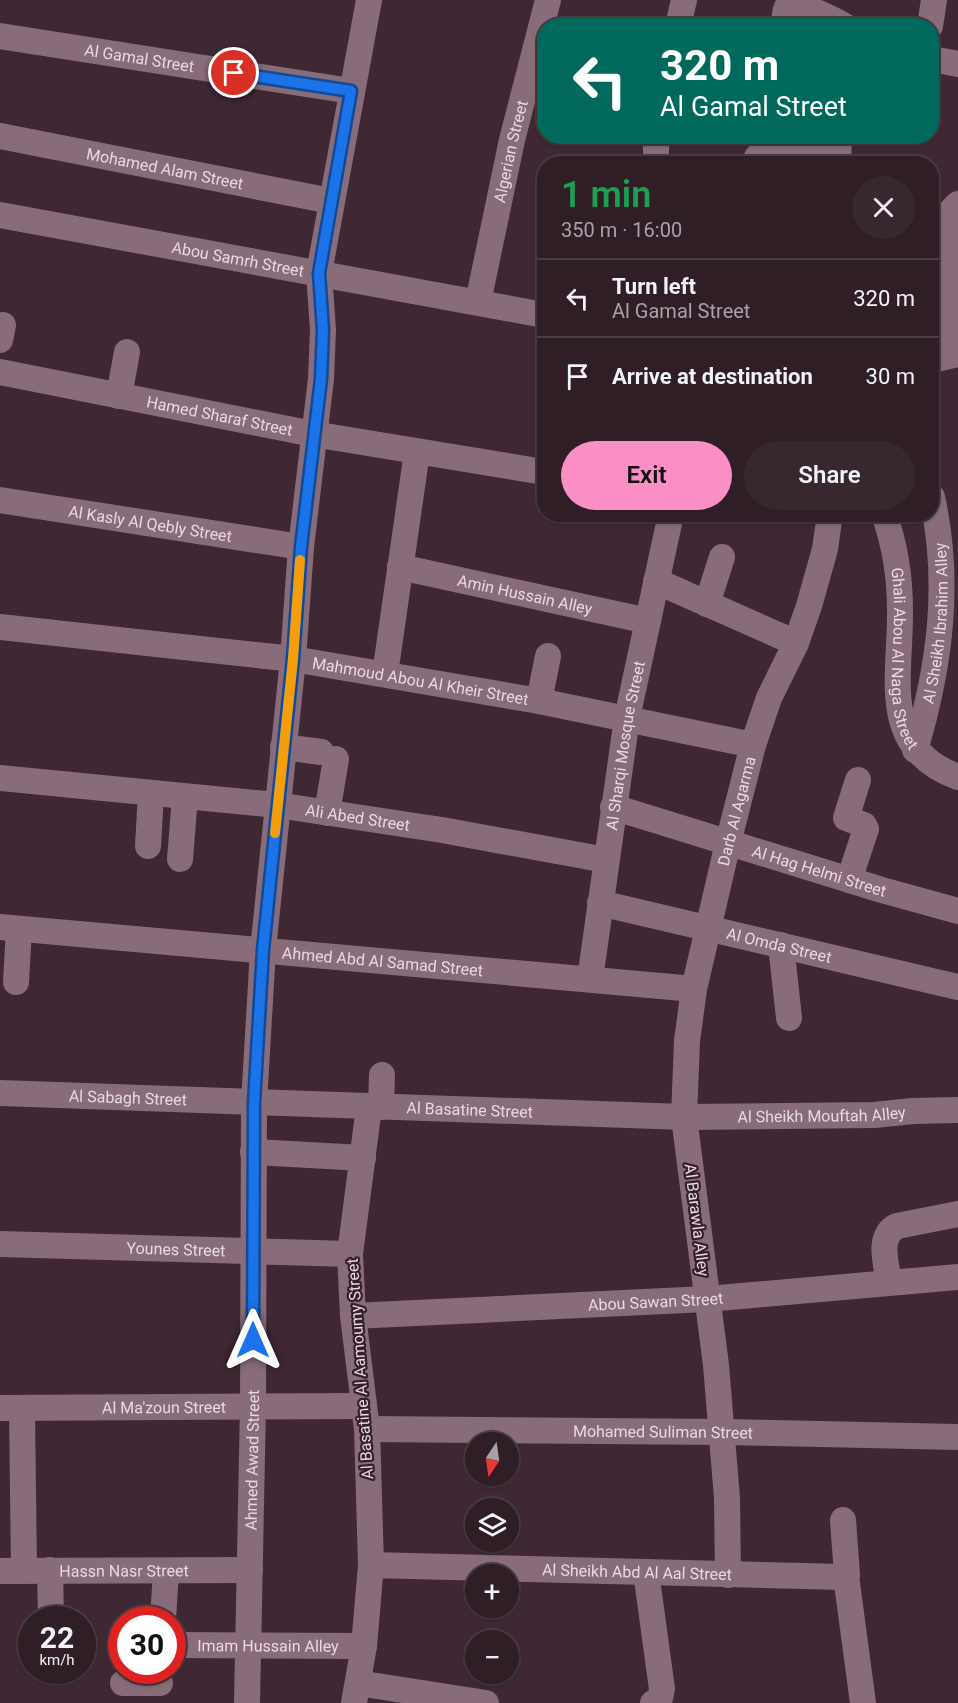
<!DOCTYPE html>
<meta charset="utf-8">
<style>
:root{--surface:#2f1e26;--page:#37272e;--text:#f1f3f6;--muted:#a7a2a7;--line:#4a3c43;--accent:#fb8fc5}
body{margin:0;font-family:Roboto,sans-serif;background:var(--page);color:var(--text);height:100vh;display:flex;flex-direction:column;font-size:22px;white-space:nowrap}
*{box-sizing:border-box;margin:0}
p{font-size:20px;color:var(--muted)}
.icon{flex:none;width:33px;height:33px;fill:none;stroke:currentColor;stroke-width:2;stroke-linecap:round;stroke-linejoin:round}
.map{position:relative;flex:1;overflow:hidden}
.panel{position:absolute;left:537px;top:156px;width:402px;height:366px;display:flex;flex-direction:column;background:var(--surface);border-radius:24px;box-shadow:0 2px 4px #0004,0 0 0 2px var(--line)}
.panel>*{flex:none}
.top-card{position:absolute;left:537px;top:18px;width:402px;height:126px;border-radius:24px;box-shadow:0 2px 4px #0004,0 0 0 2px var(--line);background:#00695c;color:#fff;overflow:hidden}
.needle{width:39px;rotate:193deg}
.tools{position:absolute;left:465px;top:1432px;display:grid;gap:12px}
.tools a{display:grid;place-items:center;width:54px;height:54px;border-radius:50%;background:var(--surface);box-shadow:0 2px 4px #0004,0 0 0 2px var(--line);font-size:30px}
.speed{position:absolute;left:18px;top:1606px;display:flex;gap:12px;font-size:30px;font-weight:700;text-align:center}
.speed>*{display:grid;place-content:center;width:78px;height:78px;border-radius:50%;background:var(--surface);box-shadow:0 2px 4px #0004,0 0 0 2px var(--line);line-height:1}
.speed small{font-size:15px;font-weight:400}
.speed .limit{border:9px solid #d22;background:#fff;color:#111}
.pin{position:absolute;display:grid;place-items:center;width:51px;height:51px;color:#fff;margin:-26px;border:3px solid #fff;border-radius:50%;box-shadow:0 2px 6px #0007}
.me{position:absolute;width:66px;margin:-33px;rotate:0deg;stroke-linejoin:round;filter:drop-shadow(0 0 4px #0008)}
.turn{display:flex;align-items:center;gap:21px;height:126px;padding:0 24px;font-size:27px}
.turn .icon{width:78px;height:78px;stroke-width:2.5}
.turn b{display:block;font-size:42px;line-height:51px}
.round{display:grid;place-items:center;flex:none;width:63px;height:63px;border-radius:32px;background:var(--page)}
.summary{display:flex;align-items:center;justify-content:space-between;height:102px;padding:0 24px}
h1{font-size:36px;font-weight:600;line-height:45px;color:#1e9e55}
.action{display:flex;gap:12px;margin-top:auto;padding:12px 24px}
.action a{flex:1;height:69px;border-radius:36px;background:var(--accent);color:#111;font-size:24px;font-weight:600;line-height:69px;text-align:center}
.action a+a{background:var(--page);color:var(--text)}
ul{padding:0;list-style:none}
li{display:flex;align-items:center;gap:18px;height:78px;padding:0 24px;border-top:2px solid var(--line)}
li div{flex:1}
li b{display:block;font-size:22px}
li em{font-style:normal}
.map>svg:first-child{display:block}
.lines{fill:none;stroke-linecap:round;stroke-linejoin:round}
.minor{stroke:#886c79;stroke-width:26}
.route-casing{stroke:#114b97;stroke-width:15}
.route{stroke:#1a73e8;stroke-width:10}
.slow{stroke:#f59e0b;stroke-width:10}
.labels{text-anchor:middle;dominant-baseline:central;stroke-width:4.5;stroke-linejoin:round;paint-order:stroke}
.street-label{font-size:16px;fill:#e9d9e0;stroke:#351f29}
</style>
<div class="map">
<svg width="958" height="1703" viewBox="0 0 958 1703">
<rect width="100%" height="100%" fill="#3f2833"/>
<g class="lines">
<g class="minor">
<polyline points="678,26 684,0"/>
<path d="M784,26C785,20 784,11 787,7C796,0 836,21 845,26"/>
<polyline points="930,26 934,0"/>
<path id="s1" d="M0,36L351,91"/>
<polyline points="932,59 958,64"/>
<path id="s2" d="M0,136L331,201"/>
<polyline points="757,157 812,158 813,143 823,142 823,136"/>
<polyline points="656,164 656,136"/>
<polyline points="838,164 839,136"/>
<path id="s3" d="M0,215L544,315"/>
<path id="s4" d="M478,302L512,140L548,0"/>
<polyline points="0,340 3,325"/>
<polyline points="953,355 949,221 952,210 958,204"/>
<polyline points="932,360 958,354"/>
<path id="s5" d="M0,372L313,434L544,472"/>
<polyline points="119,396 127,352"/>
<path id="s6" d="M0,500L301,547"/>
<path id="s7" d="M884,514C895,545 900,577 900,610C901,676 878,748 958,777"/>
<path id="s8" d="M400,567L648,621"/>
<polyline points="656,581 796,643"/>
<polyline points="707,604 722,557"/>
<path id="s9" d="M0,627L293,659L539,701L753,745"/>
<polyline points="385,674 417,452"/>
<polyline points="539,701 548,656"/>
<polyline points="283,747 321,752"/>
<path id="s10" d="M915,750C940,666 951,583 932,497"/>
<path id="s11" d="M0,778L277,805L442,830L606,860"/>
<path id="s12" d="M613,807L882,890L958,911"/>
<polyline points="327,813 336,759"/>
<polyline points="148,846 151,793"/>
<polyline points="180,859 185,797"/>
<polyline points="849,880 866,829 864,825 846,818 858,780"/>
<path id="s13" d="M600,903L958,987"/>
<path id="s14" d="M0,927L694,989"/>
<polyline points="781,945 789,1018"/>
<path id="s15" d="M590,979L627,718L671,514"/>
<polyline points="16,982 19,929"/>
<path id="s16" d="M0,1093L684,1117L874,1115L913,1111L958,1110"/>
<polyline points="381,1107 382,1075"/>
<polyline points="253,1152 363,1158"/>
<path id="s17" d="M0,1244L350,1254"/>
<path d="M889,1282C886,1263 877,1236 897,1226L958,1214"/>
<path id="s18" d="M353,1316L707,1299L958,1277"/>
<path id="s19" d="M0,1408L364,1406"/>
<polyline points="22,1408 24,1571"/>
<path id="s20" d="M367,1429L723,1432L958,1437"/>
<path id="s21" d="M371,1565L844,1577L847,1575L843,1520"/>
<polyline points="50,1570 51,1620"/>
<path id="s22" d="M0,1571L250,1570"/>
<polyline points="646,1572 662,1689 660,1698 653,1703"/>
<path id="s23" d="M728,1575L727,1498L716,1365L684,1117L687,1041L694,989L728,843L753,745L769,698L796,643L809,606L825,549L830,514"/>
<polyline points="846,1576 863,1703"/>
<polyline points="163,1620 166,1571"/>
<path id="s24" d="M172,1645L364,1646"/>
<polyline points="123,1683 160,1683"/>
<polyline points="358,1683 486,1703"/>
<path id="s25" d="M247,1703L253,1406L254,1103L263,950L293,659L301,547L321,379L323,330L319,273L369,0"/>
<polyline points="354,1703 364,1646 371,1565 367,1429 353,1316 350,1254 369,1107"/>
</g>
</g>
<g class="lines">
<g class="route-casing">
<polyline id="route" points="234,73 351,91 319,273 323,330 321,379 301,547 293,659 263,950 254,1103 253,1340"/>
</g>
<use href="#route" class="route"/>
<polyline class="slow" points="275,833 293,659 300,560"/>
</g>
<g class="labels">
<g class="street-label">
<text stroke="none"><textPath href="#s1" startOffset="141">Al Gamal Street</textPath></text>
<text stroke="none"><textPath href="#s4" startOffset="154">Algerian Street</textPath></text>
<text stroke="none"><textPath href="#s2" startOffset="168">Mohamed Alam Street</textPath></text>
<text stroke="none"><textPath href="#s3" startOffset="242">Abou Samrh Street</textPath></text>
<text stroke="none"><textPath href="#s5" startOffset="224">Hamed Sharaf Street</textPath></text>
<text stroke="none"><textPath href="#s6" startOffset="152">Al Kasly Al Qebly Street</textPath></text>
<text stroke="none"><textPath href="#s8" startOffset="128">Amin Hussain Alley</textPath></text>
<text stroke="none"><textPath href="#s10" startOffset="129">Al Sheikh Ibrahim Alley</textPath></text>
<text stroke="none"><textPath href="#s7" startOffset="147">Ghali Abou Al Naga Street</textPath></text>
<text stroke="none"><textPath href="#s9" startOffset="424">Mahmoud Abou Al Kheir Street</textPath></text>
<text stroke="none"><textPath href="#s15" startOffset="236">Al Sharqi Mosque Street</textPath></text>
<text stroke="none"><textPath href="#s23" startOffset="772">Darb Al Agarma</textPath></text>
<text stroke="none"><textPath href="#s11" startOffset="360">Ali Abed Street</textPath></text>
<text stroke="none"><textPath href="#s12" startOffset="216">Al Hag Helmi Street</textPath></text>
<text stroke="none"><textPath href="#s13" startOffset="184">Al Omda Street</textPath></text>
<text stroke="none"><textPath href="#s14" startOffset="384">Ahmed Abd Al Samad Street</textPath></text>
<text stroke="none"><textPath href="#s16" startOffset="128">Al Sabagh Street</textPath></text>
<text stroke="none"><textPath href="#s16" startOffset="470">Al Basatine Street</textPath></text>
<text stroke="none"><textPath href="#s16" startOffset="822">Al Sheikh Mouftah Alley</textPath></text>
<text transform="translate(697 1220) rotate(83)">Al Barawla Alley</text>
<text stroke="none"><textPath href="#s17" startOffset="176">Younes Street</textPath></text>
<text stroke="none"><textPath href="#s18" startOffset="303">Abou Sawan Street</textPath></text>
<text transform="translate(360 1369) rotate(-94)">Al Basatine Al Aamoumy Street</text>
<text stroke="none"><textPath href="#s19" startOffset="164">Al Ma'zoun Street</textPath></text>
<text stroke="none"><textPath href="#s20" startOffset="296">Mohamed Suliman Street</textPath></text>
<text stroke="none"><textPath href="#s25" startOffset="243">Ahmed Awad Street</textPath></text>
<text stroke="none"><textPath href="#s22" startOffset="124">Hassn Nasr Street</textPath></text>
<text stroke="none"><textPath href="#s21" startOffset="266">Al Sheikh Abd Al Aal Street</textPath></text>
<text stroke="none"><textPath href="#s24" startOffset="96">Imam Hussain Alley</textPath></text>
</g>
</g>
</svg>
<div class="tools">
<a><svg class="needle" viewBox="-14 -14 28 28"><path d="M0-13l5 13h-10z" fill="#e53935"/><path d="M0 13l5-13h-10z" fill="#a7a2a7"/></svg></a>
<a><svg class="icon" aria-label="layers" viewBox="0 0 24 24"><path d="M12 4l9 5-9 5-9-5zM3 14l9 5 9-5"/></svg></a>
<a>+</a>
<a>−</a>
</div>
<div class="speed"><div>22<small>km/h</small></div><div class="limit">30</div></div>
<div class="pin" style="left:234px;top:73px;background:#d93025"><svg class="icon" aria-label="arrive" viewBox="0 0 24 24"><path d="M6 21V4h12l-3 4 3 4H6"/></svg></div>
<svg class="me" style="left:253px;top:1340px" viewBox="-20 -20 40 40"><path d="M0-17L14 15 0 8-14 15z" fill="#1a73e8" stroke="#fff" stroke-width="4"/></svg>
<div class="top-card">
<div class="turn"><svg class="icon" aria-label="left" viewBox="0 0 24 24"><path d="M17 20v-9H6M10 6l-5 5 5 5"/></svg><div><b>320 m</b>Al Gamal Street</div></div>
</div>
<section class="panel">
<div class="summary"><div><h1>1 min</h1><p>350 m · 16:00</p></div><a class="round"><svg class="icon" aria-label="close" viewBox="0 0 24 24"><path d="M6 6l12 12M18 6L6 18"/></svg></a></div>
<ul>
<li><svg class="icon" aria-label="left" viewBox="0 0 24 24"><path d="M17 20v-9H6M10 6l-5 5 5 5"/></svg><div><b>Turn left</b><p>Al Gamal Street</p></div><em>320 m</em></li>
<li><svg class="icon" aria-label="arrive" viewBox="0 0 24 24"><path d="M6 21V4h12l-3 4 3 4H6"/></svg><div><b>Arrive at destination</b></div><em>30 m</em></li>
</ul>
<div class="action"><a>Exit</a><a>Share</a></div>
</section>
</div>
